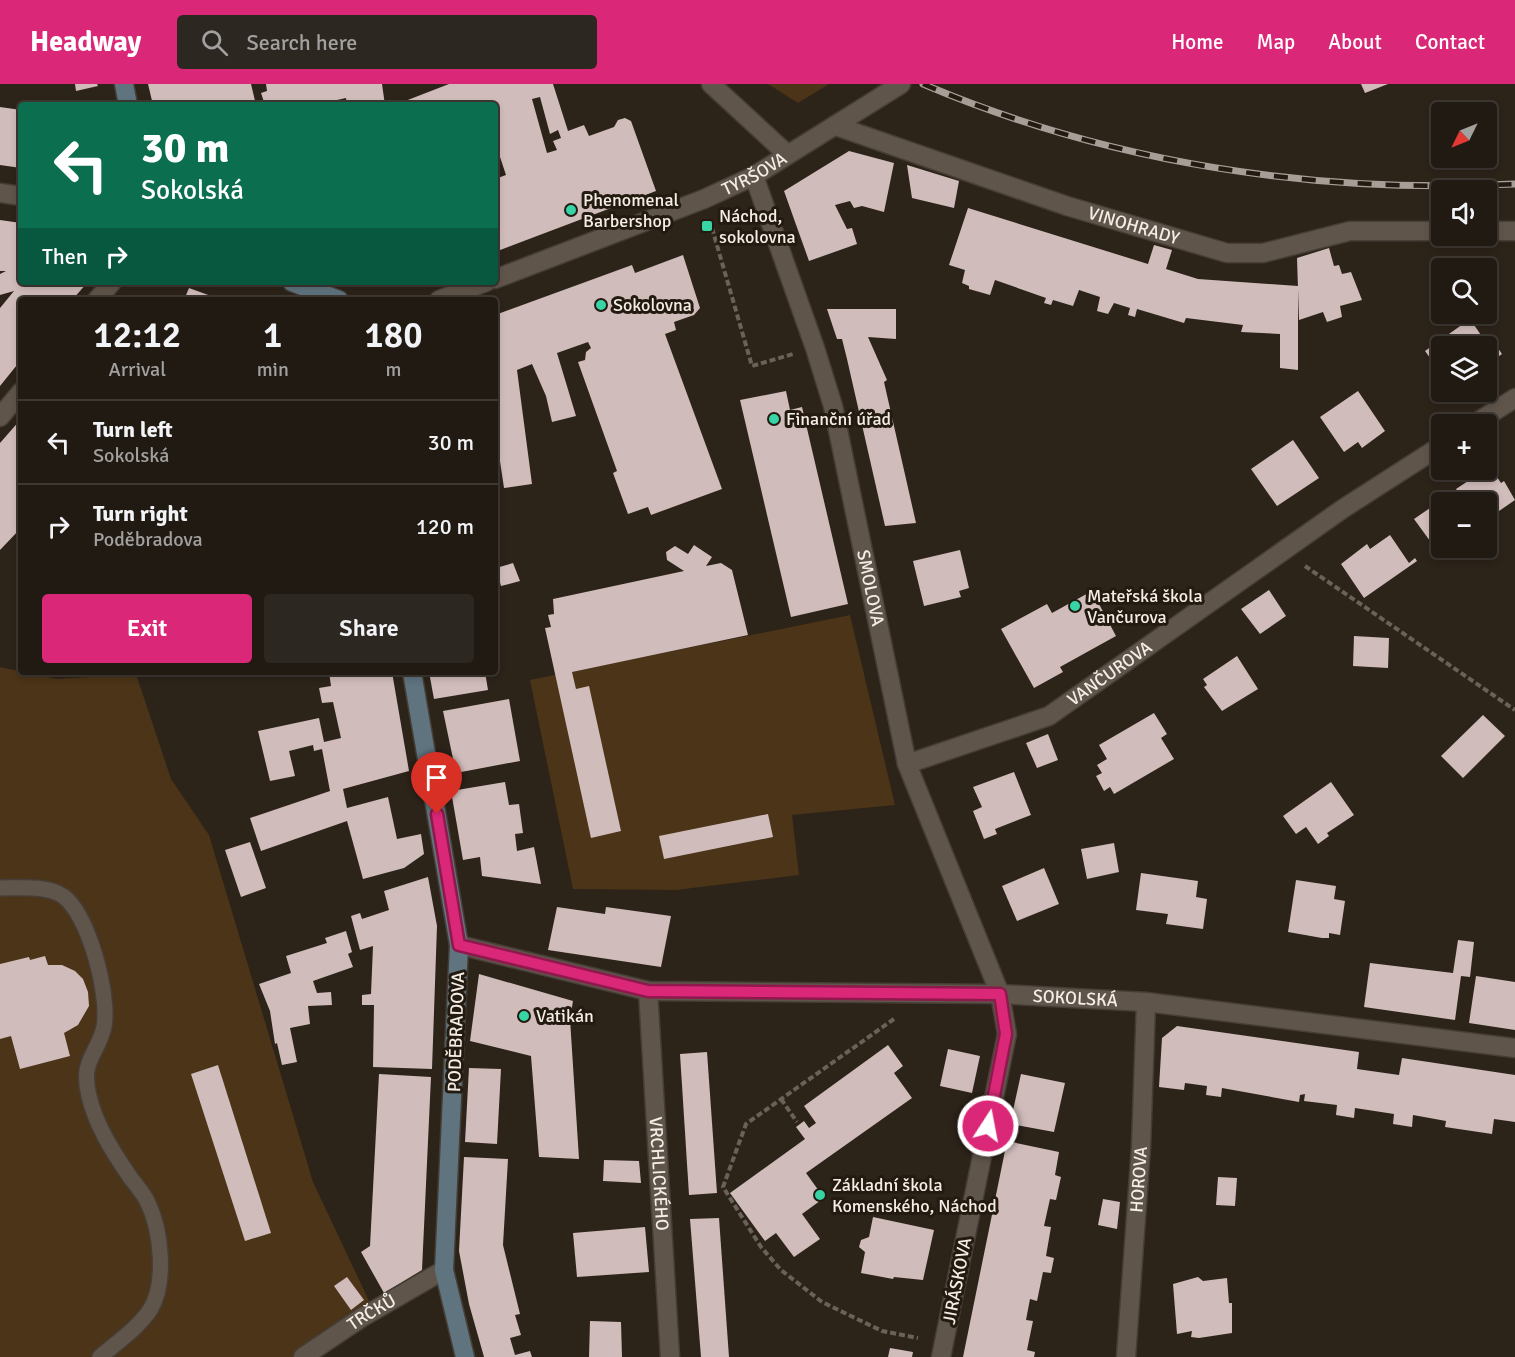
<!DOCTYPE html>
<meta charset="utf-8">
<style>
:root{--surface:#211a13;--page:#2d2721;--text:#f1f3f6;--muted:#a2a1a0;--line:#3e3833;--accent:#db2777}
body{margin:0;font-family:Signika,sans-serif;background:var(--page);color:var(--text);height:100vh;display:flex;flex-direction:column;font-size:22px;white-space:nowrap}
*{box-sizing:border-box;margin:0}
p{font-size:20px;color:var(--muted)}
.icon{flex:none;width:33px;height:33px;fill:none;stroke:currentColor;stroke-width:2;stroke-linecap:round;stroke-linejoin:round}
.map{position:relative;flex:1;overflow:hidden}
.details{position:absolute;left:18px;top:213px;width:480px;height:378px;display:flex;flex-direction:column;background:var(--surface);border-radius:6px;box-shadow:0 3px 9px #0003,0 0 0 2px var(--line)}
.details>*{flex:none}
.hud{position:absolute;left:18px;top:18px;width:480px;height:183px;border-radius:6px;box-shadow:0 3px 9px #0003,0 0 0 2px var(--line);background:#0b6e4f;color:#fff;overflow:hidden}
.needle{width:39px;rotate:227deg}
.tools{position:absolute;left:1431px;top:18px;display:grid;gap:12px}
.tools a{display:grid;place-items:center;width:66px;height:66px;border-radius:6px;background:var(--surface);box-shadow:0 3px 9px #0003,0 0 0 2px var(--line);font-size:30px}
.pin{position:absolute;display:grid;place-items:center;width:51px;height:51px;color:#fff;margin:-62px -26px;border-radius:50% 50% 50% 0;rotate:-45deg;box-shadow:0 0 6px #0007}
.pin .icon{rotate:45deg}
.me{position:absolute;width:66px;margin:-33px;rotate:11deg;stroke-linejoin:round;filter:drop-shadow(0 0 4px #0008)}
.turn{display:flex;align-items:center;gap:21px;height:126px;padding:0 24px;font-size:27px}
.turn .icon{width:78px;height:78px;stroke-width:2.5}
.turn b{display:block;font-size:42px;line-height:51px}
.then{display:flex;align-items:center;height:57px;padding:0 24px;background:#0003;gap:12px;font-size:22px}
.eta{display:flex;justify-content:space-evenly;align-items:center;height:102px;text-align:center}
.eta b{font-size:36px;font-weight:600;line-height:42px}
.button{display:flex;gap:12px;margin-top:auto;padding:12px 24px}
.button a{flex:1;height:69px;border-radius:6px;background:var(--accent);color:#fff;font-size:24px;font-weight:600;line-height:69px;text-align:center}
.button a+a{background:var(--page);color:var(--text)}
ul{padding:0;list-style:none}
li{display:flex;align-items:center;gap:18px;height:84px;padding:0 24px;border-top:2px solid var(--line)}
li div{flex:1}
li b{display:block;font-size:22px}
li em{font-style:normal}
header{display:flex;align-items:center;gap:36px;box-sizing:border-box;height:84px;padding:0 30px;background:var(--accent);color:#fff}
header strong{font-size:28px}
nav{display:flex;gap:33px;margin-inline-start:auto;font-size:21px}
.search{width:420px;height:54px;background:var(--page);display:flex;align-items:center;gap:15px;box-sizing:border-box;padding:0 21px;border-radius:6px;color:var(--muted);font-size:22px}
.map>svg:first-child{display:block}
.green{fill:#4b3418}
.building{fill:#d0bcbb;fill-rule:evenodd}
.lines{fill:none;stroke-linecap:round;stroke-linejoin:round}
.lane-casing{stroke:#463e36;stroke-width:18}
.street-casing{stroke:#463e36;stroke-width:21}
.secondary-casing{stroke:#463e36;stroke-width:21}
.path{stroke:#6a6259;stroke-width:4;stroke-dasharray:6 3;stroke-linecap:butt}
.lane{stroke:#60554a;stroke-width:15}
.street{stroke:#60554a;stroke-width:18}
.secondary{stroke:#5f747f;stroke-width:18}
.rail-casing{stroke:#a79f97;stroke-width:7}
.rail{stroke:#231a10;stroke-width:4.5;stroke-dasharray:14;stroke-linecap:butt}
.route-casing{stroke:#8e194d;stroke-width:15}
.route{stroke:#db2777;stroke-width:10}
.poi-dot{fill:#37d4a6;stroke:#231a10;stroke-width:2}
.labels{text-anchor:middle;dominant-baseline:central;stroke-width:6;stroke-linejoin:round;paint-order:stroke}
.street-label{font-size:18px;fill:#f4eee7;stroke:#231a10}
.poi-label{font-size:18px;fill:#f4eee7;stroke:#231a10;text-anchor:start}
</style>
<header>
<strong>Headway</strong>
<div class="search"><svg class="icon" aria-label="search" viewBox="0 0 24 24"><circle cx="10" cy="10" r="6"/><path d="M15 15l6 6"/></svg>Search here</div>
<nav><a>Home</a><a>Map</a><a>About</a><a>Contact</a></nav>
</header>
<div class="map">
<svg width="1515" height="1273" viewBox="0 0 1515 1273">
<rect width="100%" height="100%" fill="#2c2319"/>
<g class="green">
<polygon points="768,0 829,0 798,19"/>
<polygon points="850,531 895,721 792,731 799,791 676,806 573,805 530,596"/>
<polygon points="0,583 57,595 136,590 171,695 209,751 313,1098 370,1219 292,1273 0,1273"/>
</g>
<g class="building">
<polygon points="75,0 97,0 98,2 76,7"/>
<polygon points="148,0 251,0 256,21 153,21"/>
<polygon points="266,0 382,0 385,21 347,21 346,14 328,18 328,21 265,21 261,9 267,7"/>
<path d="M449,0H553L568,47L584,41L589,52L614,43L618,36L625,34L631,37L656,107L495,168V95L506,91L495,58V21H401L400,19ZM540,13L550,50L558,46L561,54L553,57L557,66L547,69L532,15Z"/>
<polygon points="1361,0 1388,0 1365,9"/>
<polygon points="101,16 102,21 81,21 80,20"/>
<polygon points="0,23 21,26 21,84 0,81"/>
<polygon points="849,67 894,79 884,128 862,122 854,124 850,117 835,121 847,145 852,144 857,160 809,177 784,107"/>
<polygon points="907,81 959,97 954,124 912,114"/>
<polygon points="968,124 1148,180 1154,161 1172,166 1166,185 1198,195 1298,202 1298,286 1280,284 1280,250 1241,248 1243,241 1186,234 1184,239 1137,225 1135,233 1128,231 1130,224 1114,219 1108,230 1097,227 1100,213 1079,206 1073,222 1053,216 1051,221 1044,219 1046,214 995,196 990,211 969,205 969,202 962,199 965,186 949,181"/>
<polygon points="0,136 21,139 21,198 88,198 72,216 21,216 21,276 0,302 0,224 14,207 0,211 0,190 6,187 0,187"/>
<polygon points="1329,164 1334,182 1339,181 1342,190 1351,188 1362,216 1340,222 1342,233 1327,238 1323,228 1299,236 1297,174"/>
<polygon points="683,171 700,224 694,231 674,238 676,246 665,250 722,405 651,431 648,423 628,430 613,389 617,387 578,278 585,276 586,268 591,264 588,258 557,269 576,332 552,338 546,312 532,280 517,286 532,400 504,404 495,344 495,231 632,181 635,189"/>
<polygon points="189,204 222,216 184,216"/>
<polygon points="827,225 896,225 896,255 868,253 887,296 884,298 916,439 885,442 847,275 842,255 837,255"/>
<polygon points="1470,235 1483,254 1488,250 1502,270 1486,281 1486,262 1442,262 1442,300 1434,289 1438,285 1425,267"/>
<polygon points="786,307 790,326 802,323 848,520 791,533 740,316"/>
<polygon points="1358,307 1385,347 1362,364 1358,358 1344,368 1320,333"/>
<polygon points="21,335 21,444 0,466 0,359"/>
<polygon points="1293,356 1319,394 1277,422 1251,385"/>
<polygon points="1489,381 1501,399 1504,397 1515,416 1486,436 1486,418 1465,418 1456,405 1474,393 1472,390 1477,386 1486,386"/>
<polygon points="1430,424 1442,440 1442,448 1430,457 1414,435"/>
<polygon points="1390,451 1409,479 1415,474 1417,477 1364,514 1341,480 1367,460 1370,465"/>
<polygon points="694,461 712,473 706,482 721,479 732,486 748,551 572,588 576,605 589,602 621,747 591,754 545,544 551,543 548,531 554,530 553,515 684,487 667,476 666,468 675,462 688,470"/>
<polygon points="960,466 969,504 959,507 961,513 924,522 913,477"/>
<polygon points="513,479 520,497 501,502 496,484"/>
<polygon points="1269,506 1286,532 1260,550 1241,525"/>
<polygon points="1092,507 1116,552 1060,583 1063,588 1034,604 1001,545 1047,520 1052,529"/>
<polygon points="1354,552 1389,554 1388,584 1353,582"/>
<polygon points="1237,572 1258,605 1222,627 1204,603 1207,601 1203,595"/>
<polygon points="329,588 392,588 409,687 343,705 347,724 388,713 397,755 421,750 424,770 404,784 363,795 347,737 261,767 250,734 330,707 322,665 314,667 313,661 289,667 295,692 270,697 258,647 319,634 324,658 341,654 333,618 322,619 319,604 331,602"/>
<polygon points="429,588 485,588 488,606 434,615"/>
<polygon points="509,615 520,677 456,689 443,627"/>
<polygon points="1154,629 1167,650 1161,654 1174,675 1114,710 1110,703 1104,707 1096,692 1102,689 1097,681 1107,675 1099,661"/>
<polygon points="1483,631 1505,652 1463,694 1441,672"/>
<polygon points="1048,650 1058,676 1037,684 1026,659"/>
<polygon points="1014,688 1031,731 995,745 997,750 984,755 973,727 982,723 973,703"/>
<polygon points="505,698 509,721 519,720 523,749 515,750 517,767 534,763 541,800 482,792 480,773 463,776 451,707"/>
<polygon points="1331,698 1354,731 1327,749 1329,752 1318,760 1306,743 1296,750 1283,732"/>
<polygon points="768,730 773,753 664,775 659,752"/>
<polygon points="250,758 266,804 241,813 225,766"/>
<polygon points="1114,759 1119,788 1087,795 1081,765"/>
<polygon points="1044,784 1059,820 1017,837 1002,802"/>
<polygon points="1141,789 1198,797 1196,813 1207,815 1203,845 1166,840 1168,830 1136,826"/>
<polygon points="428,793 437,842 432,985 373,983 374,921 362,921 362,911 371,910 373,862 360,866 351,832 360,829 362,835 389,826 384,807"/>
<polygon points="1296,796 1336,802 1334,815 1345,817 1340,851 1329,849 1329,854 1322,854 1288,848"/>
<polygon points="557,823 605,830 606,823 671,832 661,883 548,866"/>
<polygon points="346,847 352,868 348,870 353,883 313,897 317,909 331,908 332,921 308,922 310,940 290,944 297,978 282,981 277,959 275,960 270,927 259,900 291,889 286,872 327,859 325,854"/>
<polygon points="1458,856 1474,858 1470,893 1461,892 1455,936 1364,923 1370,879 1453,889"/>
<polygon points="45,872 48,881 62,881 75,887 83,895 88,908 89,922 78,941 64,949 70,972 20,985 11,952 0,955 0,880 29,873 30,876"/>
<polygon points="479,890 573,917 570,935 579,1075 539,1073 531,972 470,957"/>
<polygon points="1476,892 1515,898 1515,946 1469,939"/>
<polygon points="1177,942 1359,968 1357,985 1399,991 1402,974 1515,991 1515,1038 1494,1035 1492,1050 1445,1043 1446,1037 1413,1031 1412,1043 1393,1040 1394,1030 1355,1024 1354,1034 1336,1031 1337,1021 1304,1017 1305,1010 1300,1011 1299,1018 1222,1004 1221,1013 1206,1011 1207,1002 1185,999 1184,1006 1159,1003 1162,954"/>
<polygon points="888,961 903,982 894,989 912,1014 806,1089 824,1114 802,1130 820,1155 794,1173 776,1149 765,1157 730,1109 805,1055 796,1043 804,1037 809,1044 816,1039 804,1022"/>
<polygon points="948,965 980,972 972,1009 940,1002"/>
<polygon points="707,968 717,1109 689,1111 680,970"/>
<polygon points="218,981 271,1149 245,1157 191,990"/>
<polygon points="469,984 501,985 497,1060 465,1058"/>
<polygon points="379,990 431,993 422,1186 384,1209 361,1168 370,1162"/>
<polygon points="1021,990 1065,999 1054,1048 1010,1040"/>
<polygon points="1007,1057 1059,1068 1055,1091 1061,1093 1056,1116 1050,1115 1044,1142 1051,1143 1046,1172 1054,1174 1051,1189 1043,1188 1037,1217 1030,1215 1026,1236 1033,1237 1027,1266 1035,1268 1034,1273 963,1273"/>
<polygon points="464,1073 508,1075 503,1161 520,1230 515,1231 521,1251 510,1254 515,1271 530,1267 532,1273 484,1273 469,1220 459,1167"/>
<polygon points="604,1076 639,1077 641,1099 603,1097"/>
<polygon points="1218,1093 1237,1094 1235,1122 1216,1121"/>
<polygon points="1103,1115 1120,1118 1117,1145 1098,1141"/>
<polygon points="873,1133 934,1146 923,1196 894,1193 893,1195 861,1189 865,1168 859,1163 861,1156 869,1153"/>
<polygon points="719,1134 729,1273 701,1273 690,1135"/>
<polygon points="645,1143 649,1188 577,1193 573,1149"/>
<polygon points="347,1193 364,1216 351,1226 334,1202"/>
<polygon points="1198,1193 1203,1197 1227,1194 1229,1219 1232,1219 1232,1249 1199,1254 1191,1253 1192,1247 1177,1250 1173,1200"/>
<polygon points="590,1237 621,1238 622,1273 589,1273"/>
<polygon points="890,1264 913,1268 912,1273 888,1273"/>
</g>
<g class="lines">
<g class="lane-casing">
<path id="lane" d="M0,804C19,804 46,801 63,812C89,830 110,913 104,943C97,972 80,976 89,1012C96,1042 113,1068 130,1093C136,1101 144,1110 148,1119C161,1146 167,1199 150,1226C138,1244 116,1259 100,1273"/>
</g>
<g class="street-casing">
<g id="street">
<polyline points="711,0 787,70"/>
<path id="s1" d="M836,42L1067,122L1227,169H1263L1350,147H1442"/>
<path id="s2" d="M754,92L815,264L833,322L907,680L1000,910L1007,950L941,1273"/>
<polyline points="0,109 21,112"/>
<polyline points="1486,147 1515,147"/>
<path id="s3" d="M495,195L704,115L754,92L901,0"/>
<polyline points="97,216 112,198"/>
<polyline points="439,216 486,198"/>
<polyline points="0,333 21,308"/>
<polyline points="1474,340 1515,314"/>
<path id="s4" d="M907,680L1049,632L1344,424L1442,361"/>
<path id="s5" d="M459,861L648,907L1000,910L1146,918L1515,964"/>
<path id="s6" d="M648,907L670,1273"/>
<path id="s7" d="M303,1273L361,1234L444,1186"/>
<path id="s8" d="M1126,1273L1141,1063L1146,918"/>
</g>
</g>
<g class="secondary-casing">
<g id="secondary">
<polyline points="124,0 128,21"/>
<polyline points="292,198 339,216"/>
<polyline points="412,588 459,861 444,1186 465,1273"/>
</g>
</g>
<g class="path">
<polyline points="712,144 752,282 793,270"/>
<polyline points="1305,482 1515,626"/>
<polyline points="894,935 746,1040 723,1103 761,1163 781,1186 822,1218 882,1247 918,1254"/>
<polyline points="781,1015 797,1038"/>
</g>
<use href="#lane" class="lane"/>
<use href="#street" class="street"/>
<use href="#secondary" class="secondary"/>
<g class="rail-casing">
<path id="rail" d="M923,0C1109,79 1314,110 1515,100"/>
</g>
<use href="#rail" class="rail"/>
</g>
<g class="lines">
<g class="route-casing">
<polyline id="route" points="437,730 459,861 648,907 1000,910 1006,950 988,1042"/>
</g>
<use href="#route" class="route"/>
</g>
<g class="poi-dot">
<circle cx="571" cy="126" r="6"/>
<rect x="701" y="136" width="12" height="12" rx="3"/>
<circle cx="601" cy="221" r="6"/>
<circle cx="774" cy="335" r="6"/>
<circle cx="1075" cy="522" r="6"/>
<circle cx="524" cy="932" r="6"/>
<circle cx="820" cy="1111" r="6"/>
</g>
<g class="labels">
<g class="street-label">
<text stroke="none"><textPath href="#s3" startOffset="280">TYRŠOVA</textPath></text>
<text stroke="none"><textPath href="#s1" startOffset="314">VINOHRADY</textPath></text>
<text stroke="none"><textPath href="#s2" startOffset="429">SMOLOVA</textPath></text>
<text stroke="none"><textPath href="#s4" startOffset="224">VANČUROVA</textPath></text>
<text stroke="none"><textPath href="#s5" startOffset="622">SOKOLSKÁ</textPath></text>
<text transform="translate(456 948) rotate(-88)">PODĚBRADOVA</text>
<text stroke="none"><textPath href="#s6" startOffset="183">VRCHLICKÉHO</textPath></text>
<text stroke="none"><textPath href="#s8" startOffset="178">HOROVA</textPath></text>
<text transform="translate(957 1197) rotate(-79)">JIRÁSKOVA</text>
<text stroke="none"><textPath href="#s7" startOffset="82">TRČKŮ</textPath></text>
</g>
<g class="poi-label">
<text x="583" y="116">Phenomenal<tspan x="583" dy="21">Barbershop</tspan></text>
<text x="719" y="132">Náchod,<tspan x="719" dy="21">sokolovna</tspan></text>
<text x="613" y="221">Sokolovna</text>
<text x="786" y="335">Finanční úřad</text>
<text x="1087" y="512">Mateřská škola<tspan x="1087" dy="21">Vančurova</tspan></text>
<text x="536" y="932">Vatikán</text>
<text x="832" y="1101">Základní škola<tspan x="832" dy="21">Komenského, Náchod</tspan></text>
</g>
</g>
</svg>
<div class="tools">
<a><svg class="needle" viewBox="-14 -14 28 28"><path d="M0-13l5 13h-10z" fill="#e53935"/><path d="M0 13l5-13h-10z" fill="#a2a1a0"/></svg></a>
<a><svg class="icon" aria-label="sound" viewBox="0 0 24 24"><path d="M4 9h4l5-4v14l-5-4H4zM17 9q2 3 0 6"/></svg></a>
<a><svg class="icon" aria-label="search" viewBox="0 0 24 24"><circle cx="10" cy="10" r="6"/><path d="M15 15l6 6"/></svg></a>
<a><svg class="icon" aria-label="layers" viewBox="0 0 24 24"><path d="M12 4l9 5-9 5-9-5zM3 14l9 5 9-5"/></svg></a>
<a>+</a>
<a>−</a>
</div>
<div class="pin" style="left:437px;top:730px;background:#d93025"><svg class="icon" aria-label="arrive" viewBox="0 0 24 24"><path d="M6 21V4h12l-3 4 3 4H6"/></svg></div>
<svg class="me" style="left:988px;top:1042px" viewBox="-20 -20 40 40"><circle r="17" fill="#db2777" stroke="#fff" stroke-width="3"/><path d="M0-11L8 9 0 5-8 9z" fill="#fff"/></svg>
<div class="hud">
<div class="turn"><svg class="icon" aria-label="left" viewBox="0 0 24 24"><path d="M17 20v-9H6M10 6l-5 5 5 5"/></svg><div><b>30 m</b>Sokolská</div></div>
<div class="then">Then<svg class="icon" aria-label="right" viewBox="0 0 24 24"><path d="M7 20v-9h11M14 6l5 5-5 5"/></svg></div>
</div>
<section class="details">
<div class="eta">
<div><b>12:12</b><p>Arrival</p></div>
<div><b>1</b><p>min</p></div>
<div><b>180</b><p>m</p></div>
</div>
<ul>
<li><svg class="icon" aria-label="left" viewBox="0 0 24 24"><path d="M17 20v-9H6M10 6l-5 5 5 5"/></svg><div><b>Turn left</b><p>Sokolská</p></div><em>30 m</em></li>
<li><svg class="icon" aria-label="right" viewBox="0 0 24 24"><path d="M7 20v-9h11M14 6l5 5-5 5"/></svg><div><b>Turn right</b><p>Poděbradova</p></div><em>120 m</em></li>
</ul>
<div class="button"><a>Exit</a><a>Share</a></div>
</section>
</div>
